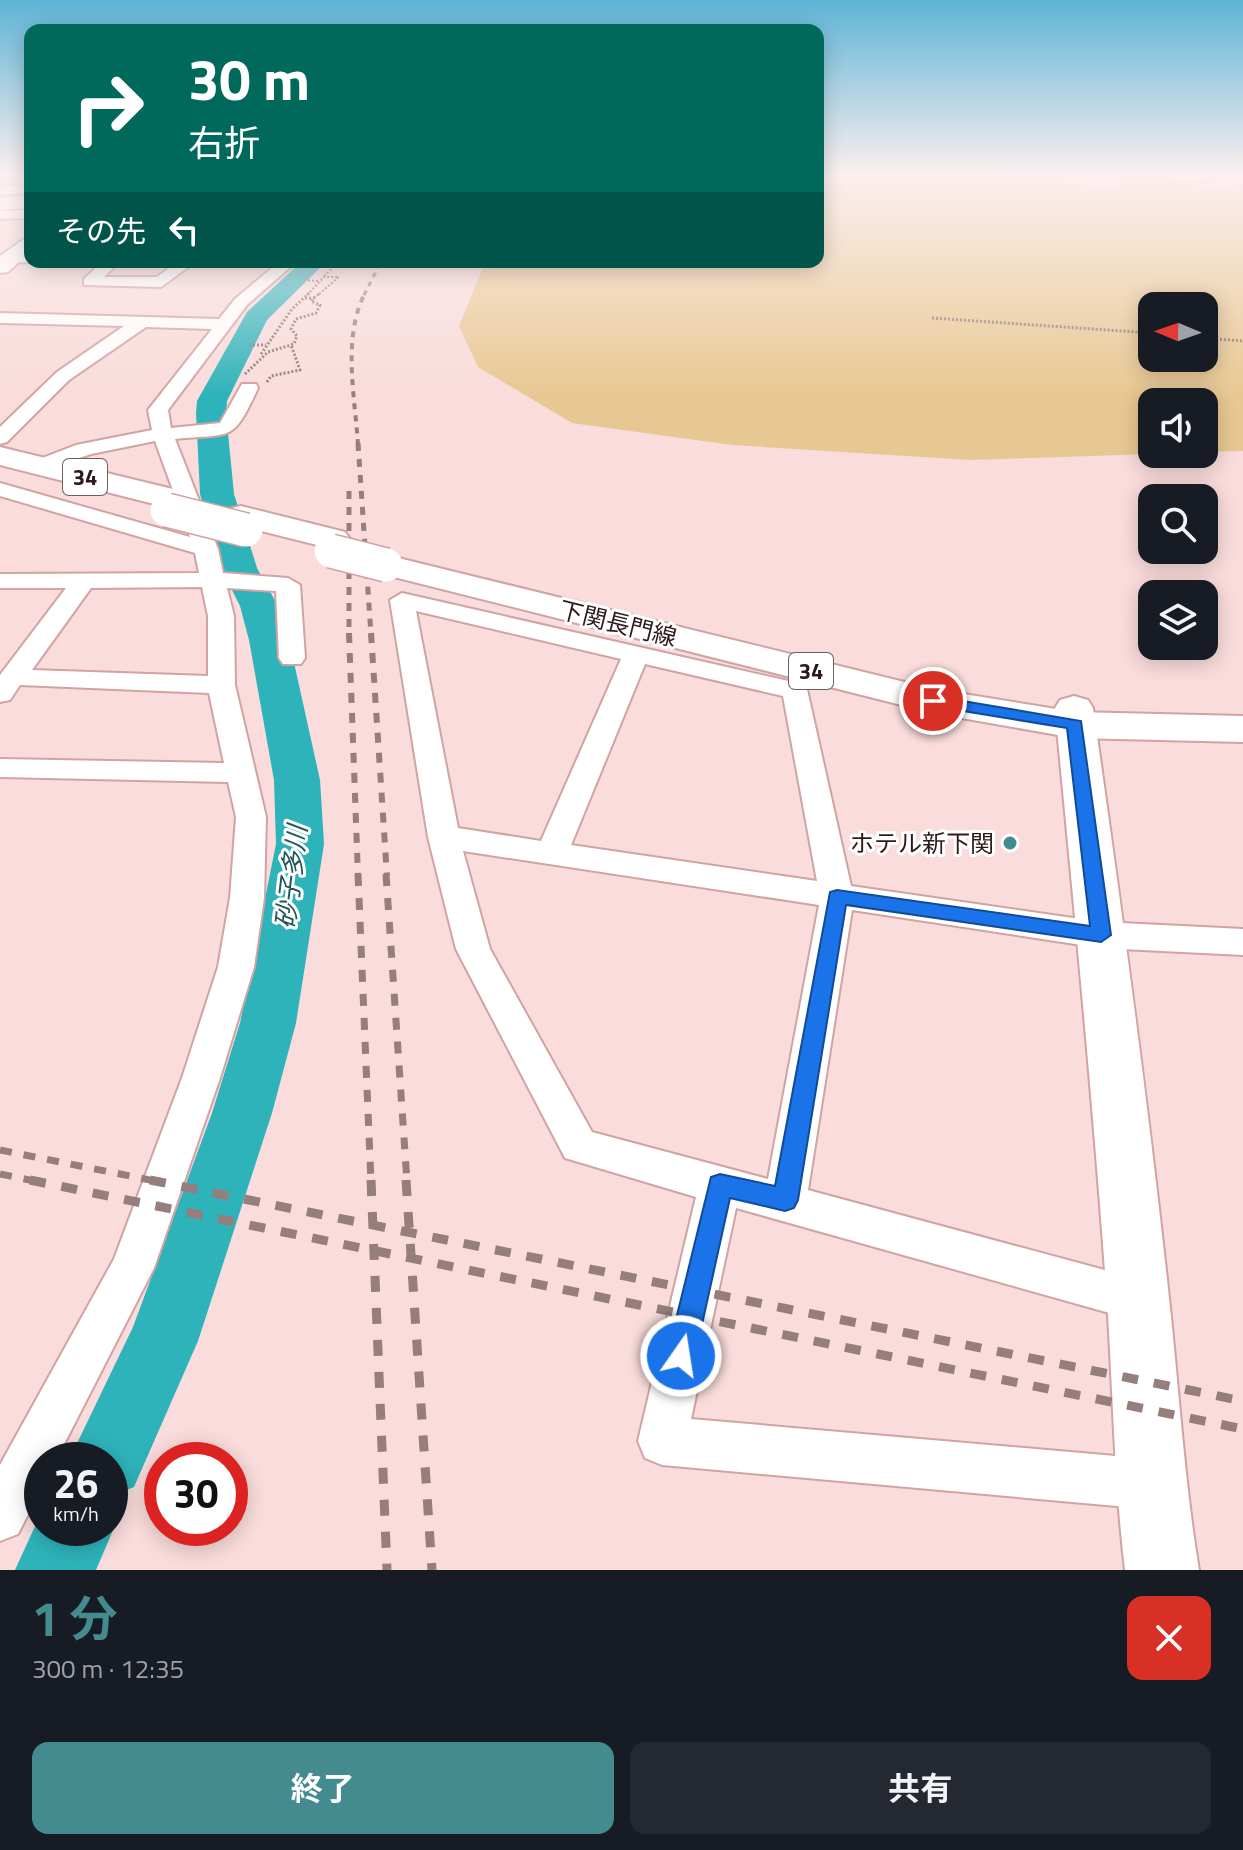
<!DOCTYPE html>
<html lang="ja">
<meta charset="utf-8">
<style>
:root{--surface:#171b24;--page:#242831;--text:#f1f3f6;--muted:#9ea1a6;--accent:#438b8f}
body{margin:0;font-family:"Titillium Web","Noto Sans JP",sans-serif;background:var(--page);color:var(--text);height:100vh;display:flex;flex-direction:column;font-size:30px;white-space:nowrap}
*{box-sizing:border-box;margin:0}
p{font-size:26px;color:var(--muted)}
.icon{flex:none;width:44px;height:44px;fill:none;stroke:currentColor;stroke-width:2;stroke-linecap:round;stroke-linejoin:round}
.map{position:relative;height:1570px;overflow:hidden}
.details{display:flex;flex-direction:column;background:var(--surface);flex:1}
.details>*{flex:none}
.banner{position:absolute;left:24px;top:24px;width:800px;height:244px;border-radius:16px;box-shadow:0 4px 20px #0003;background:#00695c;color:#fff;overflow:hidden}
.needle{width:52px;rotate:272deg}
.fabs{position:absolute;left:1138px;top:292px;display:grid;gap:16px}
.fabs a{display:grid;place-items:center;width:80px;height:80px;border-radius:16px;background:var(--surface);box-shadow:0 4px 20px #0003;font-size:40px}
.speed{position:absolute;left:24px;top:1442px;display:flex;gap:16px;font-size:40px;font-weight:700;text-align:center}
.speed>*{display:grid;place-content:center;width:104px;height:104px;border-radius:50%;background:var(--surface);box-shadow:0 4px 20px #0003;line-height:1}
.speed small{font-size:20px;font-weight:400}
.speed .limit{border:12px solid #d22;background:#fff;color:#111}
.pin{position:absolute;display:grid;place-items:center;width:68px;height:68px;color:#fff;margin:-34px;border:4px solid #fff;border-radius:50%;box-shadow:0 2px 8px #0007}
.me{position:absolute;width:88px;margin:-44px;rotate:13deg;stroke-linejoin:round;filter:drop-shadow(0 0 6px #0008)}
.turn{display:flex;align-items:center;gap:28px;height:168px;padding:0 32px;font-size:36px}
.turn .icon{width:104px;height:104px;stroke-width:2.5}
.turn b{display:block;font-size:56px;line-height:68px}
.then{display:flex;align-items:center;height:76px;padding:0 32px;background:#0003;gap:16px;font-size:30px}
.round{display:grid;place-items:center;flex:none;width:84px;height:84px;border-radius:16px;background:var(--page)}
.headline{display:flex;align-items:center;justify-content:space-between;height:136px;padding:0 32px}
h1{font-size:48px;font-weight:700;line-height:60px;color:var(--accent)}
.button{display:flex;gap:16px;margin-top:auto;padding:16px 32px}
.button a{flex:1;height:92px;border-radius:16px;background:var(--accent);color:#fff;font-size:32px;font-weight:700;line-height:92px;text-align:center}
.button a+a{background:var(--page);color:var(--text)}
.map>svg:first-child{display:block}
.green{fill:#e8c892;fill-rule:evenodd}
.lines{fill:none;stroke-linecap:round;stroke-linejoin:round}
.river{fill:#2eb3ba;fill-rule:evenodd}
.street-casing{stroke:#d1a3a2;stroke-width:4}
.secondary-casing{stroke:#d1a3a2;stroke-width:4}
.primary-casing{stroke:#d1a3a2;stroke-width:4}
.highway-casing{stroke:#d1a3a2;stroke-width:4}
.path-far1{stroke:#917979;stroke-width:2;stroke-dasharray:2 2;stroke-linecap:butt}
.path{stroke:#917979;stroke-width:3;stroke-dasharray:2 2;stroke-linecap:butt}
.street{fill:#fff;fill-rule:evenodd}
.secondary{fill:#fff;fill-rule:evenodd}
.primary{fill:#fff;fill-rule:evenodd}
.highway{fill:#fff;fill-rule:evenodd}
.rail-far5{stroke:#967e7d;stroke-width:3;stroke-dasharray:5 5;stroke-linecap:butt}
.rail-far4{stroke:#967e7d;stroke-width:4;stroke-dasharray:6 6;stroke-linecap:butt}
.rail-far3{stroke:#967e7d;stroke-width:5;stroke-dasharray:8 8;stroke-linecap:butt}
.rail-far2{stroke:#967e7d;stroke-width:6;stroke-dasharray:10 10;stroke-linecap:butt}
.rail-far1{stroke:#967e7d;stroke-width:7;stroke-dasharray:12 12;stroke-linecap:butt}
.rail{stroke:#967e7d;stroke-width:9;stroke-dasharray:16 16;stroke-linecap:butt}
.primary-bridge-casing{stroke:#d1a3a2;stroke-width:36;stroke-linecap:butt}
.primary-bridge{stroke:#fff;stroke-width:33}
.route{fill:#1a73e8;stroke:#114b97;stroke-width:2}
.poi-dot{fill:#438b8f;stroke:#fff;stroke-width:3}
.labels{text-anchor:middle;dominant-baseline:central;stroke-width:6;stroke-linejoin:round;paint-order:stroke}
.shield{fill:#fff;stroke:#6b5f5f;stroke-width:2}
.shield-label{font-size:22px;font-weight:bold;fill:#2c1a1a}
.street-label{font-size:24px;fill:#2c1a1a;stroke:#fff}
.poi-label{font-size:24px;fill:#2c1a1a;stroke:#fff;text-anchor:end}
.water-label{font-size:26px;font-style:italic;fill:#215659;stroke:#fff}
</style>
<div class="map">
<svg width="1243" height="1570" viewBox="0 0 1243 1570">
<rect width="100%" height="100%" fill="#f9dcdb"/>
<path class="green" d="M818,176H977L1113,188L1144,176L1209,189L1243,185V451L1204,452V402H1152V454L970,460L732,445L572,423L478,367L459,326L485,262H818ZM1152,306H1204V358H1152Z"/>
<g class="lines">
<g class="river">
<polygon points="301,262 326,262 267,320 227,401 226,413 234,494 257,568 278,606 289,640 320,780 324,844 296,1023 272,1113 198,1341 134,1487 110,1497 110,1460 69,1460 133,1327 212,1113 240,1023 276,844 274,780 249,640 240,606 221,568 200,494 196,413 197,401 247,312"/>
<polygon points="42,1511 42,1528 110,1528 110,1518 114,1528 96,1570 15,1570"/>
</g>
<g class="street-casing">
<g id="street">
<path d="M1164,176H1209L1210,178C1200,185 1173,183 1164,176Z"/>
<polygon points="30,185 30,193 0,195 0,187"/>
<polygon points="30,210 30,218 0,219 0,211"/>
<polygon points="30,254 32,262 0,263 0,255"/>
<polygon points="102,262 119,262 104,277 157,277 177,262 195,262 161,287 84,285 84,279"/>
<path d="M279,262H296L247,305L168,410L171,428L220,423L242,384H256L258,388C232,444 233,433 175,439L218,549L223,573L288,578L300,585L305,658L301,664H283L279,658L276,591L227,588L234,616L235,685L266,817L264,898L254,967L220,1078L154,1268L56,1460H42V1487L18,1534L0,1541V1465L114,1259L182,1078L218,967L230,898L236,817L228,782L0,777V759L224,763L209,693L20,685L10,700L0,702V675L66,588H0V574L199,573L195,553L0,496V483L190,537L155,441L91,454L39,472L29,466L32,462L76,445L152,430L148,410L212,329L146,327L69,380L7,442L0,444V427L57,372L124,326L0,323V313L219,319L235,299ZM202,587L208,616V676L32,670L91,588Z"/>
<path d="M402,593L806,685L851,886L1101,922L1243,929V955L1101,948L852,910L808,1190L1138,1279L1154,1285L1160,1300L1154,1315L1138,1321L736,1208L691,1419L1150,1459L1168,1466L1175,1484L1168,1502L1150,1509L662,1465L645,1458L638,1441L696,1197L565,1158L456,949L428,837L390,600ZM416,611L621,659L541,841L458,828ZM645,664L783,696L817,881L571,845ZM463,851L819,905L768,1179L592,1132L490,949Z"/>
</g>
</g>
<g class="secondary-casing">
<g id="secondary">
<polygon points="30,235 30,252 8,272 0,273 0,256"/>
<path d="M1074,696L1088,700L1093,708C1121,904 1148,1101 1169,1298C1179,1389 1184,1480 1199,1570H1125C1114,1479 1113,1389 1107,1299C1093,1101 1074,905 1055,708L1060,700Z"/>
</g>
</g>
<g class="primary-casing">
<g id="primary">
<polygon points="0,447 181,491 186,498 181,505 170,508 0,465"/>
<polygon points="241,506 345,532 350,539 345,546 333,549 229,523 225,516 229,509"/>
<polygon points="386,555 933,689 1075,712 1243,716 1243,742 1075,738 933,713 374,572 369,565 374,558"/>
</g>
</g>
<g class="highway-casing">
<polygon id="highway" points="30,196 30,208 0,210 0,198"/>
</g>
<g class="path-far1">
<polyline points="324,276 339,262"/>
<polyline points="304,280 319,281"/>
<polyline points="307,295 324,277 339,277 318,295"/>
</g>
<g class="path">
<polyline points="309,293 304,298 314,298"/>
<polyline points="314,298 320,293"/>
<polyline points="932,318 1152,333"/>
<polyline points="1204,338 1243,341"/>
<polyline points="249,345 266,345"/>
<polyline points="261,354 292,309 304,298"/>
<polyline points="245,374 268,352 294,344 297,336 291,329 296,319 316,313 320,305 311,301 314,298"/>
<polyline points="267,382 271,376 300,370 291,345"/>
</g>
<use href="#street" class="street"/>
<use href="#secondary" class="secondary"/>
<use href="#primary" class="primary"/>
<use href="#highway" class="highway"/>
<polyline class="rail-far5" points="364,295 381,262"/>
<path class="rail-far4" d="M358,445C355,396 342,338 365,293"/>
<g class="rail-far3">
<polyline points="358,443 371,635"/>
<polyline points="349,491 349,635"/>
</g>
<g class="rail-far2">
<polyline points="349,633 358,876"/>
<polyline points="371,633 387,876"/>
</g>
<g class="rail-far1">
<polyline points="358,874 371,1182"/>
<polyline points="386,874 407,1182"/>
<polyline points="0,1150 160,1182"/>
<polyline points="0,1174 40,1182"/>
</g>
<g class="rail">
<polyline points="30,1180 1243,1429"/>
<polyline points="150,1180 1243,1401"/>
<polyline points="371,1180 387,1570"/>
<polyline points="406,1180 432,1570"/>
</g>
<g class="primary-bridge-casing">
<g id="primary-bridge">
<polyline points="167,510 246,530"/>
<polyline points="331,551 386,565"/>
</g>
</g>
<use href="#primary-bridge" class="primary-bridge"/>
</g>
<linearGradient id="sky" x2="0" y2="1"><stop stop-color="#5db4d6"/><stop offset="0.44" stop-color="#fcefef"/><stop offset="1" stop-color="#fcefef" stop-opacity="0"/></linearGradient>
<rect width="1243" height="396" fill="url(#sky)"/>
<polygon class="route" points="933,696 1081,721 1111,935 1101,942 846,905 798,1200 794,1208 785,1211 730,1198 695,1356 691,1366 681,1370 671,1366 667,1356 711,1177 720,1174 775,1186 830,892 837,890 1090,926 1067,728 927,705 925,701"/>
<circle class="poi-dot" cx="1010" cy="843" r="8"/>
<g class="labels">
<g class="shield">
<rect x="63" y="459" width="44" height="36" rx="6"/>
<rect x="789" y="653" width="44" height="36" rx="6"/>
</g>
<g class="shield-label">
<text x="85" y="477">34</text>
<text x="811" y="671">34</text>
</g>
<g class="street-label">
<text transform="translate(618 623) rotate(14)">下関長門線</text>
</g>
<g class="poi-label">
<text x="994" y="843">ホテル新下関</text>
</g>
<g class="water-label">
<text transform="translate(291 877) rotate(-83)">砂子多川</text>
</g>
</g>
</svg>
<div class="fabs">
<a><svg class="needle" viewBox="-14 -14 28 28"><path d="M0-13l5 13h-10z" fill="#e53935"/><path d="M0 13l5-13h-10z" fill="#9ea1a6"/></svg></a>
<a><svg class="icon" aria-label="sound" viewBox="0 0 24 24"><path d="M4 9h4l5-4v14l-5-4H4zM17 9q2 3 0 6"/></svg></a>
<a><svg class="icon" aria-label="search" viewBox="0 0 24 24"><circle cx="10" cy="10" r="6"/><path d="M15 15l6 6"/></svg></a>
<a><svg class="icon" aria-label="layers" viewBox="0 0 24 24"><path d="M12 4l9 5-9 5-9-5zM3 14l9 5 9-5"/></svg></a>
</div>
<div class="speed"><div>26<small>km/h</small></div><div class="limit">30</div></div>
<div class="pin" style="left:933px;top:701px;background:#d93025"><svg class="icon" aria-label="arrive" viewBox="0 0 24 24"><path d="M6 21V4h12l-3 4 3 4H6"/></svg></div>
<svg class="me" style="left:681px;top:1356px" viewBox="-20 -20 40 40"><circle r="17" fill="#1a73e8" stroke="#fff" stroke-width="3"/><path d="M0-11L8 9 0 5-8 9z" fill="#fff"/></svg>
<div class="banner">
<div class="turn"><svg class="icon" aria-label="right" viewBox="0 0 24 24"><path d="M7 20v-9h11M14 6l5 5-5 5"/></svg><div><b>30 m</b>右折</div></div>
<div class="then">その先<svg class="icon" aria-label="left" viewBox="0 0 24 24"><path d="M17 20v-9H6M10 6l-5 5 5 5"/></svg></div>
</div>
</div>
<section class="details">
<div class="headline"><div><h1>1 分</h1><p>300 m · 12:35</p></div><a class="round" style="background:#d93025;color:#fff"><svg class="icon" aria-label="close" viewBox="0 0 24 24"><path d="M6 6l12 12M18 6L6 18"/></svg></a></div>
<div class="button"><a>終了</a><a>共有</a></div>
</section>
